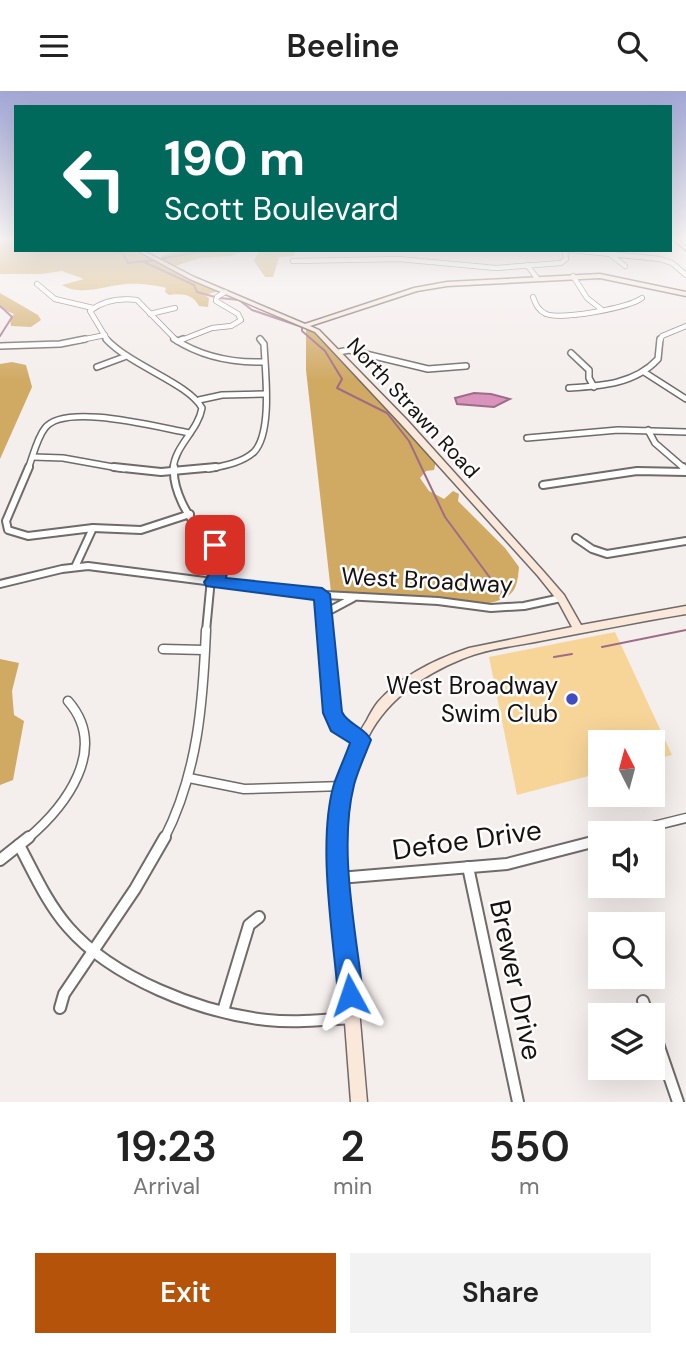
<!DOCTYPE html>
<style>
:root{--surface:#fff;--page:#f2f2f2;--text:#222;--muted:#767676;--accent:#b45309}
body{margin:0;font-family:"DM Sans",sans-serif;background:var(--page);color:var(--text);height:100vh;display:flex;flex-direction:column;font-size:26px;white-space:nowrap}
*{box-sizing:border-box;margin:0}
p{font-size:23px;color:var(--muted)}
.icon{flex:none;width:38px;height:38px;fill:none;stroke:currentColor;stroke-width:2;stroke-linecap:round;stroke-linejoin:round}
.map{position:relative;height:1011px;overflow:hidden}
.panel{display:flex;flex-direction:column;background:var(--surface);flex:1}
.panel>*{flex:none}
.guide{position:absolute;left:14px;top:14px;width:658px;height:147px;border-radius:0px;box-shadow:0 7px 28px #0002;background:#00695c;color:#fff;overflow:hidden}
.needle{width:46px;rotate:354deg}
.buttons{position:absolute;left:588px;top:639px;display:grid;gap:14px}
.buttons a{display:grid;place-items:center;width:77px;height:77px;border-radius:0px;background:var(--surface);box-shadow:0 7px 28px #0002;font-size:35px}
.pin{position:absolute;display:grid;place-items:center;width:60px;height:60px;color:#fff;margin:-30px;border-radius:14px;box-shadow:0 4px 10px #0006}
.me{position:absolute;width:77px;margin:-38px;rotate:355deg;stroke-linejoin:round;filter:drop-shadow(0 0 5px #0008)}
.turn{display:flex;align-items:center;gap:24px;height:147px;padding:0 35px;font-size:32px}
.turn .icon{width:91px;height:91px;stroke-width:2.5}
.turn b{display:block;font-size:49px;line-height:60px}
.eta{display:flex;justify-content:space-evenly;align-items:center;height:119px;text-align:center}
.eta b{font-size:42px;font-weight:600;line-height:49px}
.action{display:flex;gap:14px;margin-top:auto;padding:14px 35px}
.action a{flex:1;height:80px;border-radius:0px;background:var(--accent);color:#fff;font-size:28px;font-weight:600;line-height:80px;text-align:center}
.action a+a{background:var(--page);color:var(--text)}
header{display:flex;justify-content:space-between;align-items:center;height:91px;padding:0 35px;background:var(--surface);font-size:32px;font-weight:600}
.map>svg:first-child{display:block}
.green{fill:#f7d599}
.forest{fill:#d0a963}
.water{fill:#da93bb;stroke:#9e6c88;stroke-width:2}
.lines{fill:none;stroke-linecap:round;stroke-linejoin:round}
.stream{stroke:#9e6c88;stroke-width:2}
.street-far4-casing{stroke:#706a69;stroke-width:6}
.street-far3-casing{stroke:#706a69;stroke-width:8}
.street-far2-casing{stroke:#706a69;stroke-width:10}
.street-far1-casing{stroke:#706a69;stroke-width:11}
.street-casing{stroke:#706a69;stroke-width:14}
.secondary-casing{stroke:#706a69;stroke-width:3}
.street-far4{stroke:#fff;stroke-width:4.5}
.street-far3{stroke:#fff;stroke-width:5}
.street-far2{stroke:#fff;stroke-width:6}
.street-far1{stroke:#fff;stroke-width:8}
.street{stroke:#fff;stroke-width:10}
.secondary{fill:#fae8db;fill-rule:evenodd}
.route{fill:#1a73e8;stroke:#114b97;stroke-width:2}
.poi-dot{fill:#404dc1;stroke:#fefcfb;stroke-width:2.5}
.labels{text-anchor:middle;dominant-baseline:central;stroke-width:5;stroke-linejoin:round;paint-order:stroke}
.far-street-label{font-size:21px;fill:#131111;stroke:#fefcfb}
.street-label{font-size:24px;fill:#131111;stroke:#fefcfb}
.poi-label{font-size:24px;fill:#131111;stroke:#fefcfb;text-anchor:end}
.near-street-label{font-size:28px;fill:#131111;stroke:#fefcfb}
</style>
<header><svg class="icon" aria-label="menu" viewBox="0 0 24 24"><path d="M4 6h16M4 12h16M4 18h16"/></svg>Beeline<svg class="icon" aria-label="search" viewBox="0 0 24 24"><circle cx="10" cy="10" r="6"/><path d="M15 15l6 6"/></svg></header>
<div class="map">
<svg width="686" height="1011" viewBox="0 0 686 1011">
<rect width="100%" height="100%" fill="#f4eeec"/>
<polygon class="green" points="615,541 672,664 653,669 653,651 600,651 600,682 517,704 489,566"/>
<g class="forest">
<path d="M0,149H16V159H130L219,200L205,204L209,207L208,216L199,215C193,203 181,202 169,204L165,201L166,197C155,194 139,192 127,193C106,194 81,206 62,194L84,188L62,180L41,183H0Z"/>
<polygon points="183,159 249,159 231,165 199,167 175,175 162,169 161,165"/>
<polygon points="260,159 295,159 294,165 279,166 273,186 265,186 254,170"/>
<polygon points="0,202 38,224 41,229 31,236 11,235 10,228 14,223 0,217"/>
<path d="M306,236L322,248L436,370L434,379L426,380L420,387L429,400L444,408L453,400L459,403L458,410L505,457L519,476C517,501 513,506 489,512L331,501L306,279Z"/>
<polygon points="12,271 26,274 32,296 0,368 0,273"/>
<polygon points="0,568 19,572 12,600 14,624 24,630 13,689 0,694"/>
</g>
<polygon class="water" points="474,302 491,303 510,308 494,316 457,313 455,307"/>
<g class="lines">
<g class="stream">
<polyline points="81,159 96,159"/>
<polyline points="102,159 122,161 128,172 155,169"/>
<polyline points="160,168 198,161 235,159"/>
<polyline points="142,170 194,194 197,201 215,206"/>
<polyline points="220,207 239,209 252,219 302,236 302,240 325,260 342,288 337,297 387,322 409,350 445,426 502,503"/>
<polyline points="0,215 12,226 0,245"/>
<polyline points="602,556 686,539"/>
<polyline points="554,566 572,563"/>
</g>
<g class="street-far4-casing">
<g id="street-far4">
<polyline points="571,159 660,168 672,172 686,184"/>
<polyline points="611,164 625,175"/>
<polyline points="293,170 399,168 496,177 561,172 566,168 565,162 569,159"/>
<polyline points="527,174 537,187"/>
<polyline points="573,185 587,207 601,218"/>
<polyline points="37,193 55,208 93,217"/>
<path d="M533,206C536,214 538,219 546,223C562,229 628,217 642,207"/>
<polyline points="150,223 175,217"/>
<polyline points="76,250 105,244"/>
<path d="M108,250L90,220C104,209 120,207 137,209L177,250"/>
<polyline points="179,250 212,237 231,235 241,229 238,223 216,210 217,206 225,201"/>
<polyline points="660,250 662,245 686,235"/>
</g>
</g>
<g class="street-far3-casing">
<g id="street-far3">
<path d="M106,248C131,275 188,292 202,317C198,340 175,354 173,378"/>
<path d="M174,248C202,266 231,272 264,271"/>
<polyline points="178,250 183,248"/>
<polyline points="0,255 60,253 85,248"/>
<polyline points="339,261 349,259 428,278 466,275"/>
<polyline points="571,262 589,279 589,287 594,296"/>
<polyline points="97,276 124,266"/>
<polyline points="644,281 686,308"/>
<path d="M569,297C601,295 635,293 658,268L660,248"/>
<polyline points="199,309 222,304 265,303"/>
<polyline points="648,339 655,352 685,378"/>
<polyline points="527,347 618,339 686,341"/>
<polyline points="33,366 63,367 124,378"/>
<path d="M28,378C33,365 37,347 45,337C65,311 160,337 190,342"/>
<path d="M208,378C223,375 242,372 254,361C273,341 265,279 264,253L260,248"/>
</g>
</g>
<g class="street-far2-casing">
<g id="street-far2">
<polyline points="29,376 6,430 8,439 28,445 93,437 75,476"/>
<polyline points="114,376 161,381 216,376"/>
<path d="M174,376C172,399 188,426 203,444C208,450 215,453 219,460L221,474L218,487L212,490"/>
<polyline points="683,376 686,378"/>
<polyline points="543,394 637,380 686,381"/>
<polyline points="93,437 141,439 190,423"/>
<polyline points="576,447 592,458 607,463 686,450"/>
<polyline points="0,493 62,478 88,475 306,503 438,510 491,517 524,515 561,507"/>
<polyline points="322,504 325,540"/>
<polyline points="323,523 353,507"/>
<polyline points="206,540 213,467 211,452"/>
</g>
</g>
<g class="street-far1-casing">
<g id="street-far1">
<polyline points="325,539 332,622 338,634 361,649"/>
<polyline points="163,558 204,559"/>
<polyline points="189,687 244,698 344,695"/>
<polyline points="625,742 686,727"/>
<path d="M27,748C65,716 110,658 68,610"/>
<path d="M164,748C198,682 203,611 206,539"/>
</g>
</g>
<g class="street-casing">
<g id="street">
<path d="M19,754C34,782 47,812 68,836C112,887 201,922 267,929C295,932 324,929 352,927"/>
<polyline points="0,769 29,746"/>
<polyline points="468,776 518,1011"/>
<polyline points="339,787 507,773 600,749"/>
<polyline points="643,910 648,924"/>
<polyline points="60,917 64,903 135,798 165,746"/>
<polyline points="223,920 249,834 259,826"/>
<polyline points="653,938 678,1011"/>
</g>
</g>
<g class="secondary-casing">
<g id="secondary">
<polygon points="673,149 678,149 686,156 686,159"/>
<path d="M136,159H142L194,186L305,233L414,197L447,191L600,183L686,201V205L600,187L447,195L417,200L310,235L319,239L407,329L544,481L564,504L581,534L686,515V523C637,531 588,541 540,550C514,555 487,558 462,568C422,584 382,612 365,653C335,723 348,805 355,879C360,923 363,967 367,1011H351C347,961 344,912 339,862C332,785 322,697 367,629C370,623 374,616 378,611C401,585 436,568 469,557L572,536L558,510L538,485L401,333L315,241L190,188Z"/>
</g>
</g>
<use href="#street-far4" class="street-far4"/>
<use href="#street-far3" class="street-far3"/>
<use href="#street-far2" class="street-far2"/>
<use href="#street-far1" class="street-far1"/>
<use href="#street" class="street"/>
<use href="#secondary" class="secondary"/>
</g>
<linearGradient id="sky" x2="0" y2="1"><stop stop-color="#a2a7d6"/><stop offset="0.51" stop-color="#faf7f6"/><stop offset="1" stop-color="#faf7f6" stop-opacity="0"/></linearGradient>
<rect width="686" height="290" fill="url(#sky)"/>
<path class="route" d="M215,449C229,454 230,474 226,487L322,497L330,503L342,621C348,634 365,636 371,649C365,664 358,679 354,694C338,758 356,839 363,904L359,912L350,916L342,912L338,904C333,843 317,751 334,693C339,679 345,666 350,652L331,640L323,622L314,509L206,495L204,491C217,473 216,476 208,454Z"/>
<circle class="poi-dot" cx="572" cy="608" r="7"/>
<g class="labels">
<g class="far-street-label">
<text transform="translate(413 317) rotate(47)">North Strawn Road</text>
</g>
<g class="street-label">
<text transform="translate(427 489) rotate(3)">West Broadway</text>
</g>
<g class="poi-label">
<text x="558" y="594">West Broadway<tspan x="558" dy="28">Swim Club</tspan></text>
</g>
<g class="near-street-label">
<text transform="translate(467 749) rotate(-8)">Defoe Drive</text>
<text transform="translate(516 889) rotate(78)">Brewer Drive</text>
</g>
</g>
</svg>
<div class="buttons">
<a><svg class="needle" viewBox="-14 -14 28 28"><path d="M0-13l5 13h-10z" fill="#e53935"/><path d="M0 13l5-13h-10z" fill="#767676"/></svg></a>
<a><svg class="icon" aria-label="sound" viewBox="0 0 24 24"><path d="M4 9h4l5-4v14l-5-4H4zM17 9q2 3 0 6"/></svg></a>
<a><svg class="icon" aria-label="search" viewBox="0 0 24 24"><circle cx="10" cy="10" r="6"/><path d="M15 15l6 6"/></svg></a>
<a><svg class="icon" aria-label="layers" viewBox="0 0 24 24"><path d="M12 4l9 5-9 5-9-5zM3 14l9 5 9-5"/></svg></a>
</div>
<div class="pin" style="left:215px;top:454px;background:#d93025"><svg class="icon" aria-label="arrive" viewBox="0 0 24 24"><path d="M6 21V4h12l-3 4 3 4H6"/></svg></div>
<svg class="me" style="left:350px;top:904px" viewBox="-20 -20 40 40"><path d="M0-17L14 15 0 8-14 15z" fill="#1a73e8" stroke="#fff" stroke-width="4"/></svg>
<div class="guide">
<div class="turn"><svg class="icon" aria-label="left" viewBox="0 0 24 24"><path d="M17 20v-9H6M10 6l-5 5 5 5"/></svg><div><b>190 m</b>Scott Boulevard</div></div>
</div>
</div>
<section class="panel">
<div class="eta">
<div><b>19:23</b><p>Arrival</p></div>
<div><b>2</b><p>min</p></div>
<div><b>550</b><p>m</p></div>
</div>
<div class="action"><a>Exit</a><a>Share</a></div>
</section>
